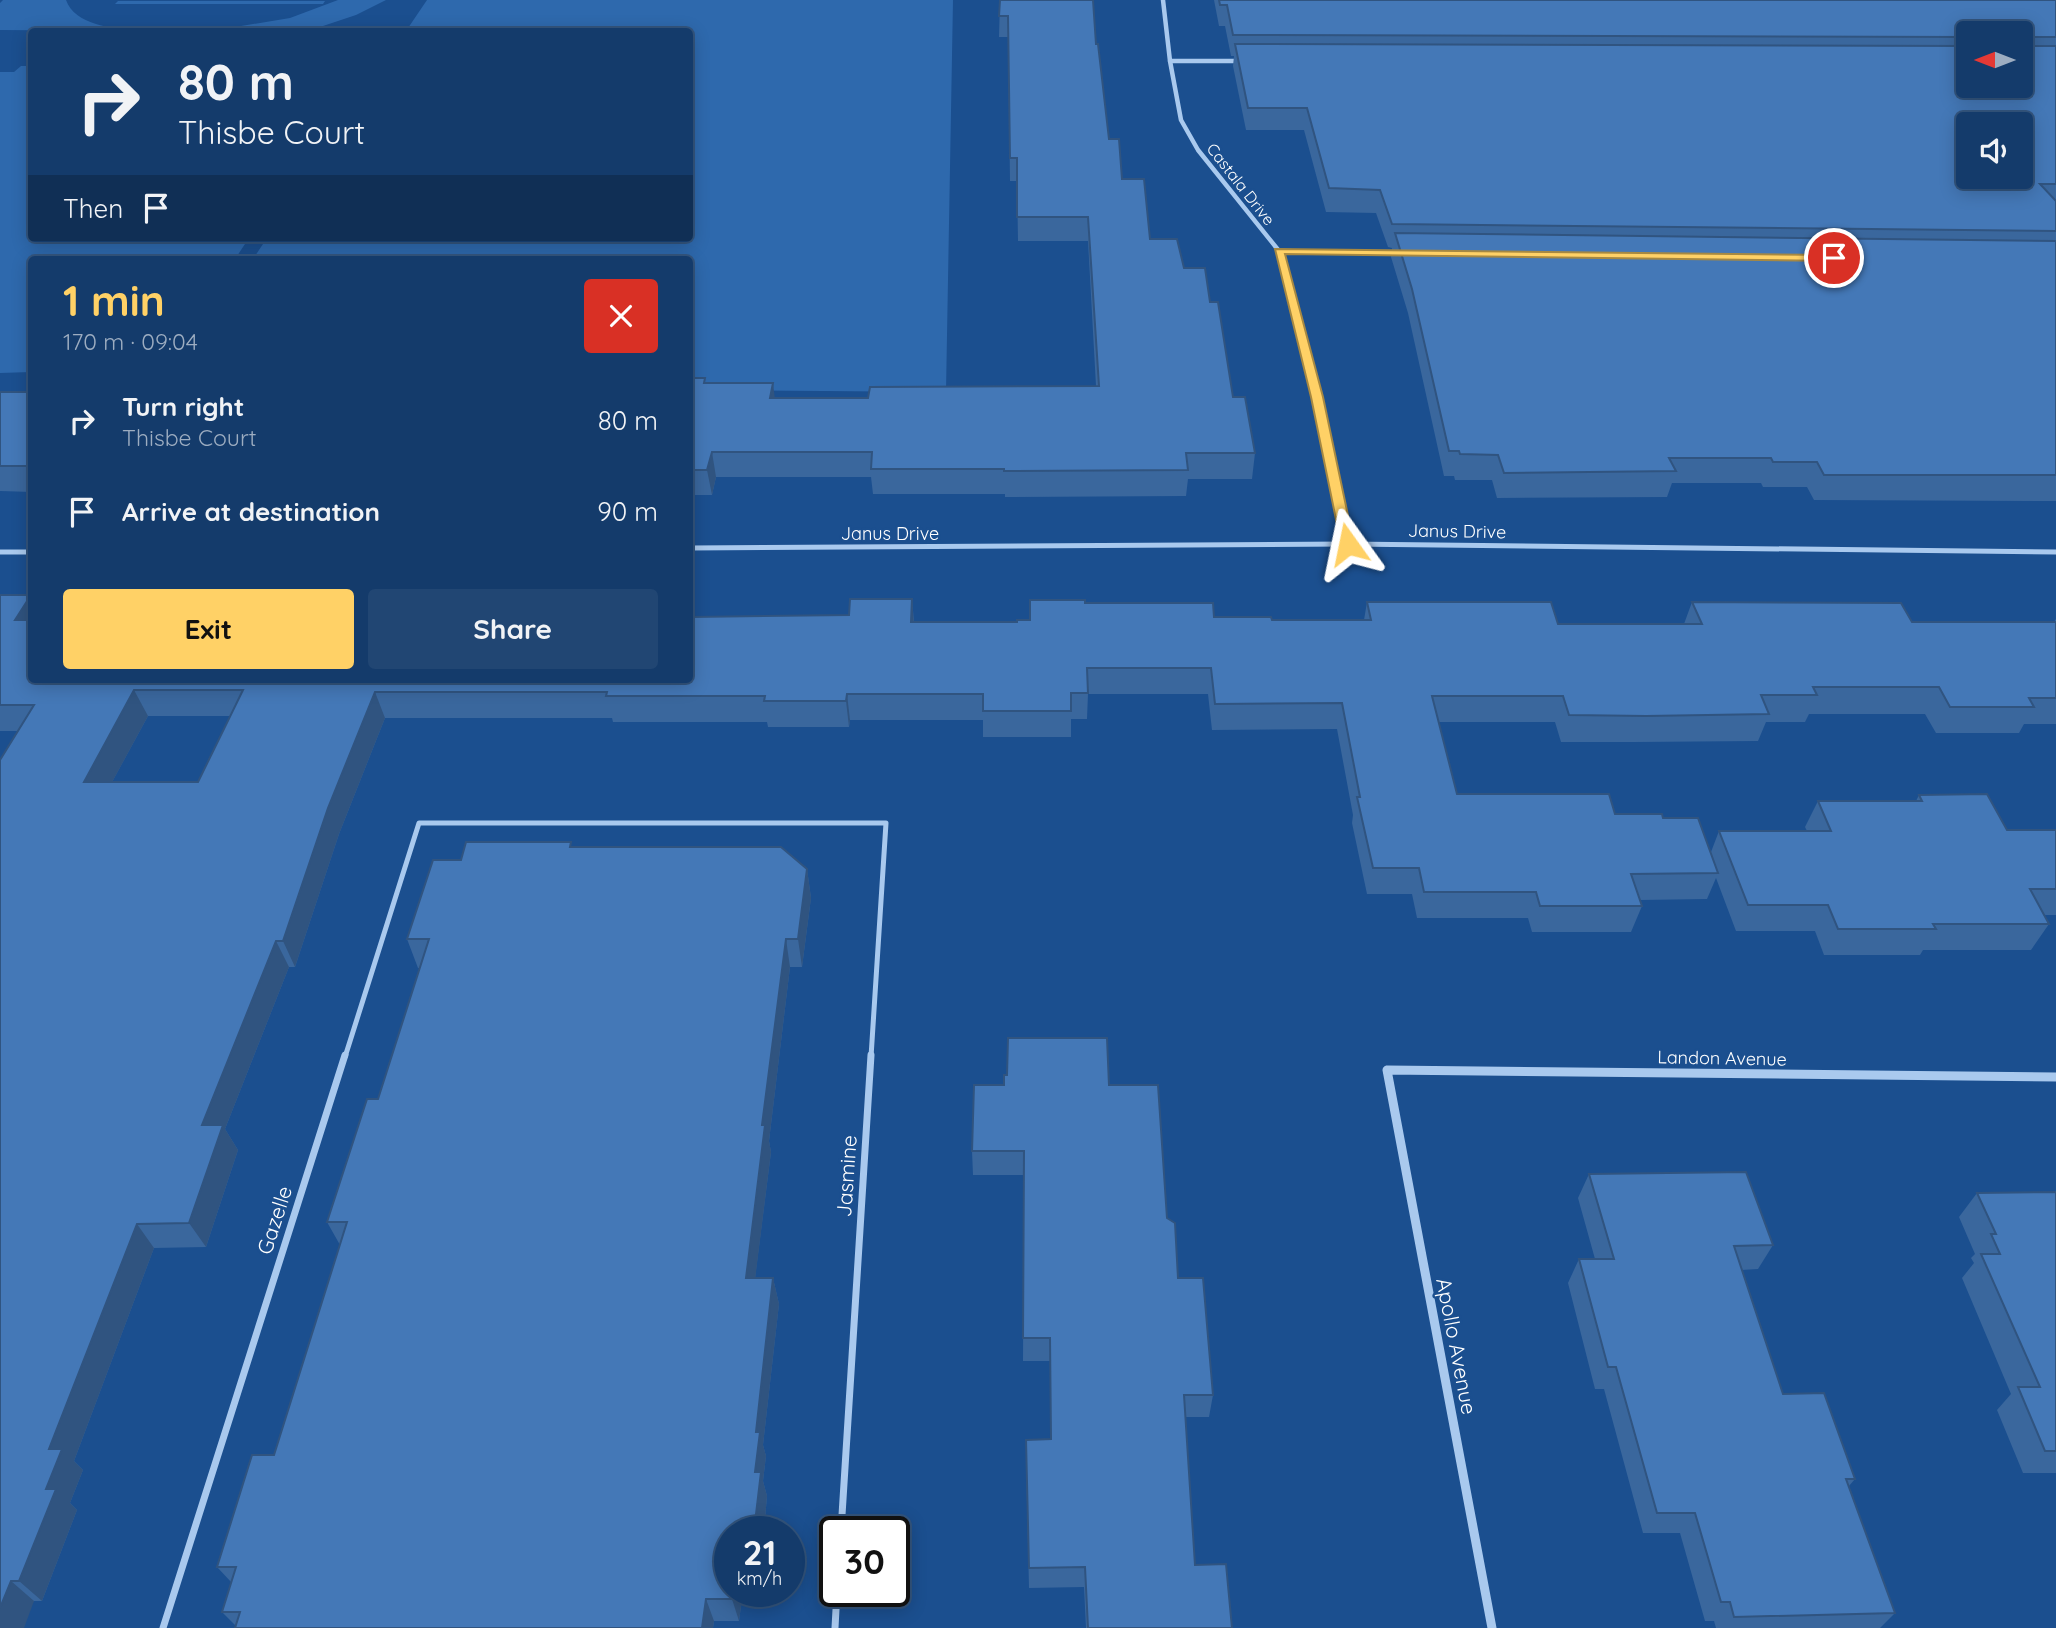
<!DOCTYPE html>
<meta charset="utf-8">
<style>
:root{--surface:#143b6b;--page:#214673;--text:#f1f3f6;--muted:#9dadc1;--line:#33557e;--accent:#ffd166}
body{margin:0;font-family:Quicksand,sans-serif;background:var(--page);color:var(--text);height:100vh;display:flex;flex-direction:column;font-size:26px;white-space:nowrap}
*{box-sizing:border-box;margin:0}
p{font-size:23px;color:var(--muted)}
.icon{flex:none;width:38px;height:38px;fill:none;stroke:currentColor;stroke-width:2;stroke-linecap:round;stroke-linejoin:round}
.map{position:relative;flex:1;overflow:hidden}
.drawer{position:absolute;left:28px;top:256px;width:665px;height:427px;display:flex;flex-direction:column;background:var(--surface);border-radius:7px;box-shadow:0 4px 18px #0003,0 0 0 2px var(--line)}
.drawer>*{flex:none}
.guide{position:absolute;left:28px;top:28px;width:665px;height:214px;border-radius:7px;box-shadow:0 4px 18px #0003,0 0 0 2px var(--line);background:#143b6b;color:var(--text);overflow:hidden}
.needle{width:46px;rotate:270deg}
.buttons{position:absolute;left:1956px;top:21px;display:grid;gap:14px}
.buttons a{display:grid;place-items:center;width:77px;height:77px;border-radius:7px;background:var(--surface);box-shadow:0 4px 18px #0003,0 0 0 2px var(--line);font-size:35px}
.speed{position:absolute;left:714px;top:1516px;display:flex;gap:14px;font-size:35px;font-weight:700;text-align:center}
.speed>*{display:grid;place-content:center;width:91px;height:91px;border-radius:50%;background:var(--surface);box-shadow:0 4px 18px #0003,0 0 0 2px var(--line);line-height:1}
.speed small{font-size:18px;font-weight:400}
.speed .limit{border:4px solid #111;border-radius:10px;background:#fff;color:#111}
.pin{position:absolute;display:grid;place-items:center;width:60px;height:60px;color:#fff;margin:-30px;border:4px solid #fff;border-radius:50%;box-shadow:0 2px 7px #0007}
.me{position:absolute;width:77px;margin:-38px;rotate:348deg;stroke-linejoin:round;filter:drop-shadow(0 0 5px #0008)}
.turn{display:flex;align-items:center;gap:24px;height:147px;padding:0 35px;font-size:32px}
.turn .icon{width:91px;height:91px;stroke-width:2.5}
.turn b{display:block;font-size:49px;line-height:60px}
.then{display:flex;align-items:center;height:66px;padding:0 35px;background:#0003;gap:14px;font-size:26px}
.round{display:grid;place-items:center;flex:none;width:74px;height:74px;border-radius:7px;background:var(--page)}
.headline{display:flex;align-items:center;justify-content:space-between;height:119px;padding:0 35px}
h1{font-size:42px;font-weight:800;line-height:52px;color:var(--accent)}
.primary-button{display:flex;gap:14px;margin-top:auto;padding:14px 35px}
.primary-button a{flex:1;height:80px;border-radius:7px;background:var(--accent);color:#111;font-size:28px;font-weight:800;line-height:80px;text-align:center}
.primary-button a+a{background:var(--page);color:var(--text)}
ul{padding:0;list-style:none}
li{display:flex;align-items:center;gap:21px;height:91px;padding:0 35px}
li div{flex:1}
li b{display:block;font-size:26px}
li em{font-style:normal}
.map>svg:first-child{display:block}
.green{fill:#2e69ad}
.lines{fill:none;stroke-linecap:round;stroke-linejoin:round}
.service-far1{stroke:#a9c9ee;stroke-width:5}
.service{stroke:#a9c9ee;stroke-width:7}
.minor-far2{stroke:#a9c9ee;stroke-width:4.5}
.minor-far1{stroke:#a9c9ee;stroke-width:5}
.minor{stroke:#a9c9ee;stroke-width:9}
.wall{fill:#3a679d;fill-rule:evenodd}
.shaded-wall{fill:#305480}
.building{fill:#4478b7;stroke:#305480;stroke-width:2;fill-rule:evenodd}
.route{fill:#ffd166;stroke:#a68842;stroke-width:2}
.labels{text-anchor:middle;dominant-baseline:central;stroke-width:5;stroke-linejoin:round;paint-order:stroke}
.far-street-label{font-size:16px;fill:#fff;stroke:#1b4f8f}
.street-label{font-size:18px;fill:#fff;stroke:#1b4f8f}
.near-street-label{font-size:21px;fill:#fff;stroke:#1b4f8f}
</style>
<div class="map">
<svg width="2056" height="1628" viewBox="0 0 2056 1628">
<rect width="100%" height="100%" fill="#1b4f8f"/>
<g class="green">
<path d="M3,0H66C75,25 112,28 135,31L0,30V3Z"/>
<polygon points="338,0 386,0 356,15 308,31 211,31 290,18"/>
<polygon points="427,0 953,0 946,392 690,390 690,259 253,259 267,238 690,238 690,32 406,31"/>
<polygon points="118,1 325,1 323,4 115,4"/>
<polygon points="21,66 31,66 32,238 249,238 235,259 32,259 31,372 0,373 0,72 14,72"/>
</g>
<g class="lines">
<polyline class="service-far1" points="345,1057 419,823 886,823 871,1057"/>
<g class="service">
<polyline points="841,1531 871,1055"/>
<polyline points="163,1628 345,1055"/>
<polyline points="835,1628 837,1591"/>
</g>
<g class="minor-far2">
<polyline points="1163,0 1170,61 1181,120 1198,150 1279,251 1284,269"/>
<polyline points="1170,61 1243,61"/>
<polyline points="1279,251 1401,253"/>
</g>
<g class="minor-far1">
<polyline points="1283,267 1317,397 1348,544"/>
<polyline points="690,548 1348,544 2056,552"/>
<polyline points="0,552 32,552"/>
</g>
<polyline class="minor" points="1492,1628 1387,1070 2056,1077"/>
</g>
<g class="wall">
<polygon points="1000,0 1096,44 1109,139 1122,179 1150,239 1184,268 1210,302 1233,397 1255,453 1252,479 1188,479 1186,496 1005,497 1005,494 873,494 871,477 716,477 712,495 690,495 690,378 706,383 775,398 868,398 1096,386 1088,241 1018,241 1017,181 1010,181 1008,37 999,37"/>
<path d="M1214,0H2056V501L1814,500L1807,487H1763L1761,483H1672L1667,497L1497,498L1492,480H1455L1454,476H1444L1408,313L1391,257L1392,248L1388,247L1376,213L1326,212L1304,130H1246L1233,66L1234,56H1231L1225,26H1219ZM1969,33H2021L1969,86Z"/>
<polygon points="0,392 32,392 32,492 0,491"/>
<path d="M0,595L32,679L849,615L912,599L914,622H1017L1030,620L1085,603L1214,617L1272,620H1364L1367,602L1558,624H1684L1692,602L1912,622H2054L2056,619V724H2024L2019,733H1936L1925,714H1809L1805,722H1766L1758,741L1636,742H1561L1555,722H1439L1457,794L1615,814L1663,818L1711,852L1719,831H1807L1805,827L1818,801H1916L1919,795L2007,830H2056V915H2044L2049,924L2031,950H1923L1920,955H1824L1815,931H1736L1716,878L1707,899L1640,900L1642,906L1631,932H1532L1528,918H1417L1412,894H1367L1352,823L1353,815L1337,729L1212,730L1208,694H1088L1087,719H1071V737H983V720H850L849,727H768L767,722H613L612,718H385L339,834L295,967H289L225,1129L238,1150L206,1247L154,1248L74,1461L83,1470L70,1503L77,1510L42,1601H34L0,1628L18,731H0ZM148,716H230L198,782H112Z"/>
<polygon points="572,847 807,869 811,898 802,967 790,967 769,1141 771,1152 755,1278 773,1278 779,1304 763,1445 766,1456 763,1481 767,1496 764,1531 730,1531 730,1591 743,1591 739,1621 714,1621 713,1628 235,1628 236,1626 222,1612 232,1583 217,1567 274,1455 340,1245 327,1222 378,1099 420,968 418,968 407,939 461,860"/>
<polygon points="1109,1085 1167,1218 1178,1278 1213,1395 1209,1417 1185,1417 1195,1565 1232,1628 1086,1628 1084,1587 1029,1588 1026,1461 1051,1439 1050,1361 1023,1361 1024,1175 973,1175 972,1151"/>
<polygon points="1589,1174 1773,1245 1758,1269 1741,1270 1783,1394 1855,1479 1849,1486 1895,1613 1880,1628 1716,1628 1714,1621 1705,1621 1680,1533 1643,1533 1604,1389 1595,1389 1568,1283 1579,1259 1595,1259 1578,1198"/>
<polygon points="2056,1192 2056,1473 2023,1473 1997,1410 2011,1394 1962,1278 1974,1263 1971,1258 1975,1254 1959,1217 1977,1193"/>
</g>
<g class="shaded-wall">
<polygon points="773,383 776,408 770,398"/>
<polygon points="712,452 716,477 712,495 707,470"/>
<polygon points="31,595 32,643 15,620"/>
<polygon points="912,599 914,625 911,622"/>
<polygon points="134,690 148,716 98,808 84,782"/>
<polygon points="375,692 385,718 339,834 295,967 283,941 328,808"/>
<polygon points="847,694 850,720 849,727 846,701"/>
<polygon points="807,869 811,898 802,967 798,939"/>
<polygon points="786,939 790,967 769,1141 771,1152 752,1304 746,1278 762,1125"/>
<polygon points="276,941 289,967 225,1129 238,1150 206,1247 189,1223 202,1125"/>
<polygon points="137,1224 154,1248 74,1461 83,1470 70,1503 77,1510 42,1601 19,1581 46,1489 49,1449"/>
<polygon points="773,1278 779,1304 763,1445 766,1456 763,1481 767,1496 764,1531 754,1531 756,1432"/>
<polygon points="11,1581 34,1601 24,1628 0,1628 0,1608"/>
<polygon points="733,1591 743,1591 739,1621 732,1599"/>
<polygon points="706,1599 714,1621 713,1628 702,1628"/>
</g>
<g class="building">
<polygon points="1000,0 1093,0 1096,44 1098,44 1109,139 1119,139 1122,179 1144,179 1150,239 1177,239 1184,268 1205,268 1210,302 1218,302 1233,397 1245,397 1255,453 1186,453 1188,470 1004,471 1004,469 871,469 872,452 712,452 707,470 690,470 690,378 705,378 704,383 773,383 770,398 868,398 870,387 1099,386 1088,217 1017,217 1017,158 1010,158 1008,16 999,16"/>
<path d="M1219,0H2056V37H2030L2025,41L2029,46H2056V184H2040L2056,201V231L1392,224L1380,190L1329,188L1307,108H1248L1235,44L1969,46V86H2021V33H1969V37L1233,35L1227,5H1220ZM1969,124H2021V177H1969Z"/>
<polygon points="1395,233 2056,241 2056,475 1824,475 1817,462 1773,462 1771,458 1669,458 1676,471 1504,473 1498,455 1460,454 1459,451 1449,451 1412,289"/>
<rect x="0" y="392" width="32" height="74"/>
<path d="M0,595H31L15,620H32V679H690V617L849,615L850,599H912L911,622H1017V620H1030V600H1085V603H1213L1214,617H1271L1272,620H1371L1367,602H1551L1558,624H1702L1692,602L1901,603L1912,622H2056V698H2029L2034,707H1950L1939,687H1813L1817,695H1761L1769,714L1646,716L1569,715L1563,696H1432L1457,794H1609L1615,814H1662L1663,818H1698L1718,873L1631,874L1642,906H1540L1536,892H1424L1419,868H1373L1357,797H1360L1342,703L1215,704L1211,668H1087L1088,693H1071V711H983V694H847L846,701H764L765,696H606L607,692H375L328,808L283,941H276L202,1125H223L189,1223L137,1224L49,1449H62L46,1489H56L19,1581H11L0,1608V760L34,705H0ZM134,690H243L198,782H84Z"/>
<polygon points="1987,794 2007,830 2056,830 2056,889 2030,889 2049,924 1933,924 1936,929 1838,929 1828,905 1748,905 1719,831 1831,831 1818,801 1922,801 1919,795"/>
<polygon points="466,842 571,842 570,847 781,847 807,869 798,939 786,939 762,1125 765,1125 746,1278 773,1278 756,1432 760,1432 755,1472 761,1472 754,1531 730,1531 730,1591 733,1591 732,1599 706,1599 702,1628 235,1628 240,1612 222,1612 236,1567 217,1567 252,1455 274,1455 347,1222 327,1222 367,1099 378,1099 429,939 407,939 433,860 461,860"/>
<polygon points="1008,1038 1107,1038 1109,1085 1158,1085 1167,1218 1175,1223 1178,1278 1203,1278 1213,1395 1184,1395 1195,1565 1226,1564 1232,1628 1088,1628 1085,1567 1029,1568 1026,1440 1051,1439 1050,1338 1023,1338 1024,1151 972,1151 974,1085 1004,1085 1004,1075 1007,1075"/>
<polygon points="1746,1172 1773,1245 1734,1246 1783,1394 1824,1393 1855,1479 1846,1479 1895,1613 1734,1617 1730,1602 1721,1602 1695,1513 1657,1513 1616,1367 1608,1367 1579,1259 1614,1259 1589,1174"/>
<polygon points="2056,1192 2056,1451 2045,1451 2018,1387 2040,1387 1981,1254 2000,1254 1991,1234 1996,1234 1977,1193"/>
</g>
<polygon class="route" points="1275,249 1834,255 1839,258 1834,261 1285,254 1323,397 1354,544 1348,548 1341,544 1311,397"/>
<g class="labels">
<g class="far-street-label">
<text transform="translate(1241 184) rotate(52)">Castala Drive</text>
</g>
<g class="street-label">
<text transform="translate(1457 531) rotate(1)">Janus Drive</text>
<text x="890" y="533">Janus Drive</text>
<text transform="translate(1722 1058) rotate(1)">Landon Avenue</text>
</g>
<g class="near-street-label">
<text transform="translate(846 1176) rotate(-86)">Jasmine</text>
<text transform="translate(274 1220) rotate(-72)">Gazelle</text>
<text transform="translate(1457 1346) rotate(79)">Apollo Avenue</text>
</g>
</g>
</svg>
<div class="buttons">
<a><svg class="needle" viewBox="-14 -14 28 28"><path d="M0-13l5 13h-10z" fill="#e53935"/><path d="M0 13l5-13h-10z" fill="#9dadc1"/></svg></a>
<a><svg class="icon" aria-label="sound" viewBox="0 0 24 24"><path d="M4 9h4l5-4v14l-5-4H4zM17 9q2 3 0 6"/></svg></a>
</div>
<div class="speed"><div>21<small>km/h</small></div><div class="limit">30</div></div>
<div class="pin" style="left:1834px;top:258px;background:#d93025"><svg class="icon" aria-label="arrive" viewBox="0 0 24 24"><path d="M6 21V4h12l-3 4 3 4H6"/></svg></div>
<svg class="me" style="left:1348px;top:544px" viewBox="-20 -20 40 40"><path d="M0-17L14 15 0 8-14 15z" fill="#ffd166" stroke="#fff" stroke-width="4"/></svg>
<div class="guide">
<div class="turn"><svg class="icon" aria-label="right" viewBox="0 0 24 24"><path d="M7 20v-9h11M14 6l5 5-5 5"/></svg><div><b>80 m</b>Thisbe Court</div></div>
<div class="then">Then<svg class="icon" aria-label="arrive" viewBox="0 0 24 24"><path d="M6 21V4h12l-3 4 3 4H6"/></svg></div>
</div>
<section class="drawer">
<div class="headline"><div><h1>1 min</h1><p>170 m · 09:04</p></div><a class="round" style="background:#d93025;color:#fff"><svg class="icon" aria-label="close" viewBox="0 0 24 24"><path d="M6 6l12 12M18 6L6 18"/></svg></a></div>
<ul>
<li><svg class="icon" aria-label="right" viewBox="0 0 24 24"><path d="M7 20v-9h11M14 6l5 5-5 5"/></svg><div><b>Turn right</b><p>Thisbe Court</p></div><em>80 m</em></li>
<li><svg class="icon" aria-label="arrive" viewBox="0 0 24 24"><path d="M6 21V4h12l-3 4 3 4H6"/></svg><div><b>Arrive at destination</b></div><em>90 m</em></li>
</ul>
<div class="primary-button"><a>Exit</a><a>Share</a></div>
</section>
</div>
